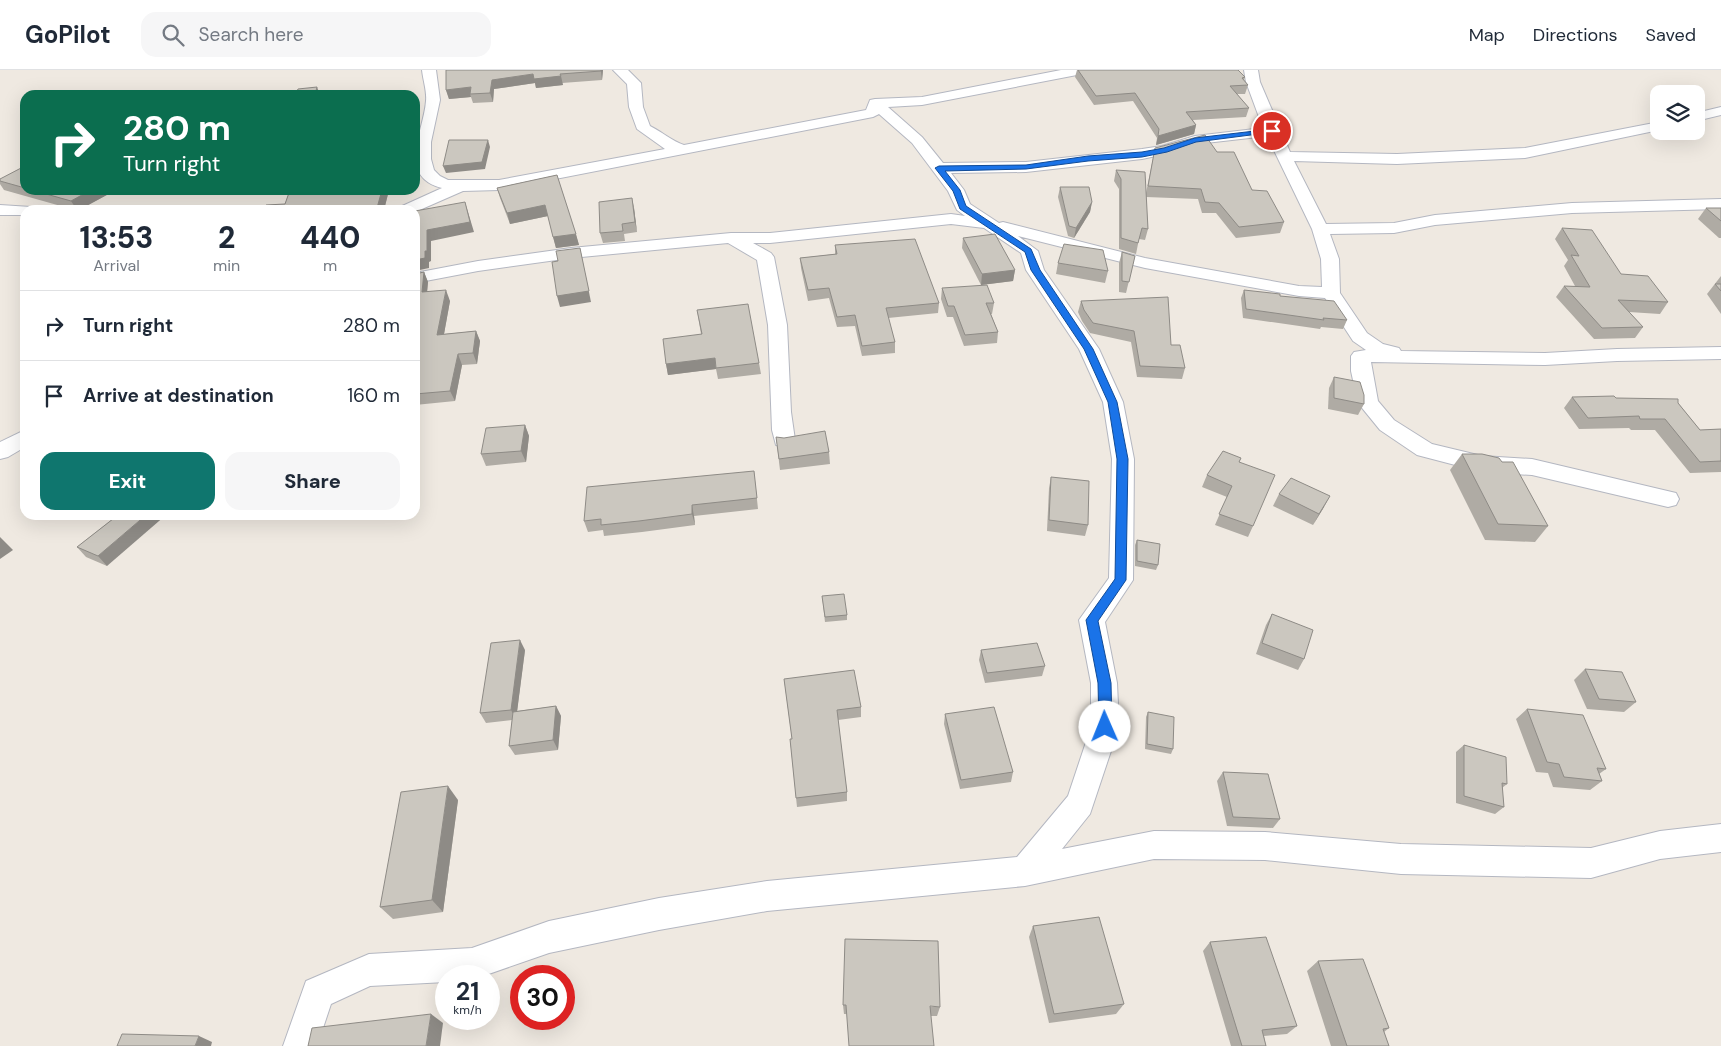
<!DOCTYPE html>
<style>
:root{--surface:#fff;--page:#f6f6f7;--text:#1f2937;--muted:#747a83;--line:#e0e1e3;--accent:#0f766e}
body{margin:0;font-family:"DM Sans",sans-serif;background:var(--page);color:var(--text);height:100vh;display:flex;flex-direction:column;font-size:19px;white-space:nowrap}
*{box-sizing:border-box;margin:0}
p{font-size:16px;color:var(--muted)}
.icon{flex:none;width:28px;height:28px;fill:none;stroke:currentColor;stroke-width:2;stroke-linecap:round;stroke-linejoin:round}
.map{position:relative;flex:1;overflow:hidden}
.drawer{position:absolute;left:20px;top:135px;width:400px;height:315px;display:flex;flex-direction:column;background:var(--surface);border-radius:15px;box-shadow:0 5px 20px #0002}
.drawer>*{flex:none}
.top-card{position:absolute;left:20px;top:20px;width:400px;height:105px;border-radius:15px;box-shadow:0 5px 20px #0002;background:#0b6e4f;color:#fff;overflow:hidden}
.controls{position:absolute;left:1650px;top:15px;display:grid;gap:10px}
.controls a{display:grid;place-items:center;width:55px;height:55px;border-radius:10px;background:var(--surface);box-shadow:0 5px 20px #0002;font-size:25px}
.speed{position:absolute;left:435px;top:895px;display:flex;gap:10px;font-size:25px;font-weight:700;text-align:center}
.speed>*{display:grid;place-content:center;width:65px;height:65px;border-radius:50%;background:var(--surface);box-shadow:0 5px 20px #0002;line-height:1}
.speed small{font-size:12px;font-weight:400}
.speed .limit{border:8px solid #d22;background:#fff;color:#111}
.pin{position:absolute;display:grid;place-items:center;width:42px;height:42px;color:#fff;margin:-21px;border:2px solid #fff;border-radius:50%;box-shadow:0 1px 5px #0007}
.me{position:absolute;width:55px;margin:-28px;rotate:359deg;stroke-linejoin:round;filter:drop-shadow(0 0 4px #0008)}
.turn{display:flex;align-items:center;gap:18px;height:105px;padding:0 20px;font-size:22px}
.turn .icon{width:65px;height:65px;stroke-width:2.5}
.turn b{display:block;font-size:35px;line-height:42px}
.eta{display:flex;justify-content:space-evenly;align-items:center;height:85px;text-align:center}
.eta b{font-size:30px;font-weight:800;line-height:35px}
.action{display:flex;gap:10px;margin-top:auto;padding:10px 20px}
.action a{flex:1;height:58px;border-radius:15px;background:var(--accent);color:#fff;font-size:20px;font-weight:800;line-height:58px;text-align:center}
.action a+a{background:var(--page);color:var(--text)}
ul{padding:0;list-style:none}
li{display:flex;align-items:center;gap:15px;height:70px;padding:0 20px;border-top:1px solid var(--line)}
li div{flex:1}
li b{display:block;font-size:19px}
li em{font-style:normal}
header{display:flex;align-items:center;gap:30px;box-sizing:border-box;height:70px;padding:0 25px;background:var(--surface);border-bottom:1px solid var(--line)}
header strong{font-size:24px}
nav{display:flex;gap:28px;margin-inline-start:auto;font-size:18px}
.search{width:350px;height:45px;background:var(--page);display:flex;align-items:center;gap:12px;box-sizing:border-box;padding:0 18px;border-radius:15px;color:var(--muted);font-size:19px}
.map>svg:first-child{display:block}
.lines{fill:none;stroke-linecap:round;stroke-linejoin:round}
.minor-casing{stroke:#b4b7c1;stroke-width:2}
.minor{fill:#fff;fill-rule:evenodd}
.wall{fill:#afaba4}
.shaded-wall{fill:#8e8b86}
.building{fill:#cbc7bf;stroke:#8e8b86}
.route{fill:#1a73e8;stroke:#114b97}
</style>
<header>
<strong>GoPilot</strong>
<div class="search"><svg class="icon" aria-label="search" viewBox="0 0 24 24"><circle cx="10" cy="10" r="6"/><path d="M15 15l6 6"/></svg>Search here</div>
<nav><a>Map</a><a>Directions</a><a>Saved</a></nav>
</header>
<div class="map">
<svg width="1721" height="976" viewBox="0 0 1721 976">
<rect width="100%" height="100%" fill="#efe9e1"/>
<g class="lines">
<g class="minor-casing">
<g id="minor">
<path d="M422,0H436L440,30L431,72V89L434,100L440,106L448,110H499L665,79L637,59L629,37L627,14L613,0H628L641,13L643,37L650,56C662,62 672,71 684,75L866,40L870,30L875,29L922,27L1061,0H1089L1082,4L922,35L888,37L922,67L943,93L1026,92L1142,79L1162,76L1195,66L1263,58L1246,12L1244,0H1258L1260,12L1290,82L1397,84L1525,78L1659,52V60L1525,88L1397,94L1294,91L1326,154L1394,153L1435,145L1572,133L1721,129V139L1572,143L1435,155L1394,163L1330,164L1339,189L1340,223L1367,263L1383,274L1399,278L1401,281L1545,283L1617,279L1721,277V289L1617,291L1545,295L1371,292L1378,331L1394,350L1432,374L1482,386L1532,389L1676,423L1679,429L1676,435L1668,437L1532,405L1482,402L1417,385L1380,360L1358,333L1351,301V286L1354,282L1366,280L1353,271L1325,228L1299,226L1145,198L1018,166L1038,181L1044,200L1099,279L1123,332L1134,389L1133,510L1105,552L1117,613L1119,657L1090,744L1062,779L1154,761L1265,762L1401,774L1591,778L1660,761L1721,754V782L1660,789L1591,808L1401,804L1265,790L1154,789L1025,816L767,841L659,860L549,883L483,906H446V912L370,916L331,934L317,976H283L306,911L369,884L472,878L549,851L659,828L767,811L1017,787L1068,726L1091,657V613L1079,550L1109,508L1112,389L1103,332L1079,279L1026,200L1021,183L984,158L951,154L770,173H753L771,183L774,187L787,255L791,342L795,370L792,375L784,377L776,375L772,360L768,255L757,190L728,173L571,188L478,201L415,213V203L478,191L571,178L731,163H770L951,144L965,146L957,140L948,121L912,73L879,44L873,47L499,120L463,121L415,142V140H398L400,137L442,118C396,106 424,61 426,31C427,21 423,10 422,0ZM1267,66L1312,159L1321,189L1322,217L1299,216L1145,188L1003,152L999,153L970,134L964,120L951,103L1026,102L1142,89L1170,83L1197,74Z"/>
<polygon points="1721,37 1721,45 1696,51 1696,43"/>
<polygon points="0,135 31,137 33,140 25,140 25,145 0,145"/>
<polygon points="25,360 25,377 8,387 0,389 0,372"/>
</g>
</g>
<use href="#minor" class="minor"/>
</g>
<g class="wall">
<polygon points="446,0 603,0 602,10 562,13 563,15 536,18 535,13 494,19 493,32 473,33 471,27 449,29 446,20"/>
<polygon points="1077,0 1238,0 1245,7 1244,10 1248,15 1245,24 1237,24 1249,38 1246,47 1193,50 1196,55 1194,64 1156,75 1157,68 1133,31 1094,35 1075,7"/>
<polygon points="1155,78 1217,82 1252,120 1284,152 1280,163 1236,168 1216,143 1202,143 1198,129 1146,127 1148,159 1145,170 1139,169 1136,184 1119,179 1119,119 1114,111 1116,100 1146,123"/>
<polygon points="25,98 25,120 116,120 79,140 75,140 4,120 0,114 0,109"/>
<polygon points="557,105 579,175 556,178 548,146 510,154 500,128 497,118"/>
<polygon points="1060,117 1092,132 1090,142 1074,168 1068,166 1058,127"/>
<polygon points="290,120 389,120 384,140 264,140 285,134"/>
<polygon points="634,138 637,162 624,164 625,171 603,173 600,163"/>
<polygon points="1706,138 1721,138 1721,168 1719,168 1698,149"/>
<polygon points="1562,158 1621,204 1668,232 1660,244 1629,242 1643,257 1635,268 1594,269 1556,227 1564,216 1575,216 1564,196 1568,190 1555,169"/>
<polygon points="963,168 1015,200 1013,211 981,215 962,178"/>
<polygon points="835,175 939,233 938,243 888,248 895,272 895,283 862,286 855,256 837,257 829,228 808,231 801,198 800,188 835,184"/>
<polygon points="1122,182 1135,186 1126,223 1119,222 1119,193"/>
<polygon points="1058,193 1108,201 1105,213 1056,204"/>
<polygon points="424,202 428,212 427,222 450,231 444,264 476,261 480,271 477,294 462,295 455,331 415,335 415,204"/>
<polygon points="1721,206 1721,244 1707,224"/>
<polygon points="942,218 994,233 992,244 991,244 998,262 997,273 964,276 953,247 947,247 941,229"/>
<polygon points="1244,220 1280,226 1347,250 1343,259 1321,257 1320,259 1243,248 1241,228"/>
<polygon points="1081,231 1171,275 1185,298 1182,309 1137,307 1131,272 1090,263 1082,251 1078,242"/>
<polygon points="697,240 759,293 761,304 718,309 716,299 668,305 666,294 701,264"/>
<polygon points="1334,307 1364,334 1358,345 1328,339 1329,318"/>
<polygon points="1572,327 1616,328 1678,333 1700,360 1721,359 1721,402 1690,403 1655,360 1631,360 1629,358 1579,359 1564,338"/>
<polygon points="525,355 529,366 526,392 486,396 481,384"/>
<polygon points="776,367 829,382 830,394 780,400"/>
<polygon points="1462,384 1502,392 1548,456 1535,472 1485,470 1450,400"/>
<polygon points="1241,388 1239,393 1253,456 1248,467 1215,455 1227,427 1202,417 1207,405"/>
<polygon points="754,401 758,439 694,446 695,455 642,462 604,466 603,460 588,462 584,451"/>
<polygon points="1051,407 1088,455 1085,466 1047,461 1049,418"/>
<polygon points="1279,424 1324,437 1313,455 1273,436"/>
<polygon points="118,445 107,496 86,487 77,477"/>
<polygon points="1137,470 1158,495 1156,500 1135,496 1135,475"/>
<polygon points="822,526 847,545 847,550 825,552"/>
<polygon points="1272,544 1304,589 1298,600 1256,584 1266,555"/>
<polygon points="525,580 517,641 556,636 561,646 558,680 515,685 509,676 512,650 486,653 480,643"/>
<polygon points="981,580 1045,596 1042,606 985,613 979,590"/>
<polygon points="1585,599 1636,632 1624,642 1587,639 1574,610"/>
<polygon points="784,609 861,637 861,647 838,650 847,722 847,731 797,737 790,669 792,669"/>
<polygon points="1527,639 1606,699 1599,704 1602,711 1590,720 1553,717 1548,703 1536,702 1516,649"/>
<polygon points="1148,642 1173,679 1171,684 1145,679 1146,647"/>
<polygon points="945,644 1013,702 1011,712 960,719 944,654"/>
<polygon points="1464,675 1507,714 1502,718 1504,737 1495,744 1456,733 1456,682"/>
<polygon points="1223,702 1280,749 1273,758 1227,756 1217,711"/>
<polygon points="458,730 443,842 393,849 380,837"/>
<polygon points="1033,856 1124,934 1116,944 1049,953 1029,867"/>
<polygon points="1210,872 1297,956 1287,964 1264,966 1266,976 1231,976 1203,881"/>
<polygon points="1318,891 1389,958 1384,962 1389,976 1331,976 1307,901"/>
<polygon points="843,935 940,937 937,946 931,946 844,944"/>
</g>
<g class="shaded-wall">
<polygon points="601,0 603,0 602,10 601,1"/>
<polygon points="533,4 561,6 563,15 536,18 535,13 494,19 493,32 490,23 492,10"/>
<polygon points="317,17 320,25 315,25"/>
<polygon points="471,17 470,24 471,27 449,29 446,20"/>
<polygon points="1196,55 1194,64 1156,75 1158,66"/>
<polygon points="488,70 490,77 485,99 446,103 443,96"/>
<polygon points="91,120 116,120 79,140 77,140 71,131"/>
<polygon points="382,120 389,120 384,140 378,140 377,138"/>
<polygon points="632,128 634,138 637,162 635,152"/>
<polygon points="465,132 474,162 431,171 431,191 429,192 429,198 415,201 415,190 427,160"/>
<polygon points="1092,132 1090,142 1074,168 1076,158"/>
<polygon points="545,135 548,146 510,154 507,143"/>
<polygon points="576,164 579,175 556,178 553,167"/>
<polygon points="580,178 591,232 560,237 557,226"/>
<polygon points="1015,200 1013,211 981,215 982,204"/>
<polygon points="424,202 428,212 426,233 422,222"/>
<polygon points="446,220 450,231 442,275 437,265"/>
<polygon points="476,261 480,271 477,294 473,283"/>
<polygon points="458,284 462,295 455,331 450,321"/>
<polygon points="715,288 716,299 668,305 666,294"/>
<polygon points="525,355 529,366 526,392 521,381"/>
<polygon points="1330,426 1324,437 1313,455 1319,444"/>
<polygon points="692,435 694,446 695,455 692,444"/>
<polygon points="146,445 166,445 107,496 98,486"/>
<polygon points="0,467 13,480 0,489"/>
<polygon points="520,570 525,580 516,650 511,640"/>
<polygon points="556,636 561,646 558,680 553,670"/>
<polygon points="448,716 458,730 443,842 432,830"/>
<polygon points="431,944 443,953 440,976 426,976"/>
<polygon points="199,966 212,972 211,976 195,976"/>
</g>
<g class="building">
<polygon points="446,0 601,0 601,1 560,4 561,6 534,9 533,4 492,10 490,23 470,24 471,17 446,20"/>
<polygon points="1078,0 1238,0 1245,7 1242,8 1248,15 1230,16 1249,38 1186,42 1196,55 1158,66 1159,59 1135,23 1096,26"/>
<polygon points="317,17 315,25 295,25 298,19"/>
<polygon points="1205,65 1217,82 1234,82 1252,120 1267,121 1284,152 1239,157 1219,133 1205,132 1201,119 1148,116 1155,78"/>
<polygon points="449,70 488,70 482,92 443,96"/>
<polygon points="23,97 25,98 25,118 0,111 0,109"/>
<polygon points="1116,100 1145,102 1148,159 1142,158 1138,173 1121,168 1121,109"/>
<polygon points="557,105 576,164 553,167 545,135 507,143 497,118"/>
<polygon points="1060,117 1089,117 1092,132 1076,158 1069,156"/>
<polygon points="32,120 91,120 71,131"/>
<polygon points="290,120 382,120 377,138 358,140 264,140 266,135 285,134"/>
<polygon points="632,128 635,152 622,154 623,161 600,163 599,132"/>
<polygon points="465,132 470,152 427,160 427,181 425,181 425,188 415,190 415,141"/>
<polygon points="1706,138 1721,138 1721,151"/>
<polygon points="1562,158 1592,160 1621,204 1648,206 1668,232 1618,230 1643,257 1602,258 1564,216 1590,217 1571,185 1579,186"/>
<polygon points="995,164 1015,200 982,204 963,168"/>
<polygon points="915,169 939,233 886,238 895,272 862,276 855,245 837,247 829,218 808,220 800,188 837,184 835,175"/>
<polygon points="1064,174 1103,180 1108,201 1058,193"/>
<polygon points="580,178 589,221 557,226 552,192 558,191 556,181"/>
<polygon points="1122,182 1135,186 1129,212 1122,211"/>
<polygon points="424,202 422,222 446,220 437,265 476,261 473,283 458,284 450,321 415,324 415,204"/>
<polygon points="1715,214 1721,214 1721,221"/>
<polygon points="987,215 994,233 986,233 998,262 965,265 954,236 948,236 942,218"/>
<polygon points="1244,220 1280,224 1280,226 1334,231 1347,250 1323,248 1324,250 1246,239"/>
<polygon points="1168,227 1171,275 1180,275 1185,298 1140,296 1134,261 1093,253 1084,240 1081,231"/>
<polygon points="748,234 759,293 716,298 715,288 666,294 663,269 702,264 697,240"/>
<polygon points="1334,307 1360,312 1364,325 1364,334 1334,328"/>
<polygon points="1614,326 1616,328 1678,329 1678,333 1700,360 1721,359 1721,391 1700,392 1665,349 1640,349 1639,346 1588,348 1572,327"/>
<polygon points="525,355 521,381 481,384 486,358"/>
<polygon points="825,361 829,382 779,389 776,367 784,368"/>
<polygon points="1223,381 1241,388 1239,392 1275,405 1253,456 1219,444 1232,416 1207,405"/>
<polygon points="1462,384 1482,384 1499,388 1502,392 1513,392 1548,456 1498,454"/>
<polygon points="754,401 757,428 692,435 692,444 639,451 601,455 601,449 584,451 587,417"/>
<polygon points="1051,407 1089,411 1088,455 1049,450"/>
<polygon points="1291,408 1330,426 1319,444 1279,424"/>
<polygon points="118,445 146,445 98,486 77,477"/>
<polygon points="1137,470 1160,474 1158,495 1137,491"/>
<polygon points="844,524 847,545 825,547 822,526"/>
<polygon points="1272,544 1313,560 1304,589 1262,573"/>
<polygon points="520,570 511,640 480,643 491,573"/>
<polygon points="1037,573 1045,596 987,603 981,580"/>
<polygon points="1585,599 1622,602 1636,632 1599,629"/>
<polygon points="854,600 861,637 837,640 847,722 796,728 790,669 792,669 784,609"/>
<polygon points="556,636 553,670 509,676 513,642"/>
<polygon points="994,637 1013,702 961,710 945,644"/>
<polygon points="1527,639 1583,645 1606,699 1597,698 1602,711 1564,707 1559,694 1547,692"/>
<polygon points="1148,642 1174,647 1173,679 1147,674"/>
<polygon points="1464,675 1506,687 1507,714 1502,713 1504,737 1464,726"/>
<polygon points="1223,702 1268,704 1280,749 1233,747"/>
<polygon points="448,716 432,830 380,837 401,722"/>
<polygon points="1099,847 1124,934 1054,944 1033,856"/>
<polygon points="1266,867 1297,956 1262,960 1266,976 1242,976 1210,872"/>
<polygon points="845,869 938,871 940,937 930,936 934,976 849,976 846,935 843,935"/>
<polygon points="1363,889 1389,958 1383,959 1389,976 1347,976 1318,891"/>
<polygon points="431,944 426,976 308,976 312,958"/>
<polygon points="122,964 199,966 195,976 117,976"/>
</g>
<polygon class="route" points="1272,59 1274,60 1274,62 1196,72 1167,82 1142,87 1088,91 1026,99 945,101 960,120 966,136 1031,179 1040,200 1093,279 1117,332 1128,389 1126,510 1098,551 1111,613 1112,657 1110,661 1105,663 1101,661 1099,657 1098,613 1086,550 1115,509 1117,389 1108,332 1084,279 1031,200 1025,182 960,139 953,121 935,98 939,96 1026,95 1088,86 1142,82 1164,78 1195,68"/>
</svg>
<div class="controls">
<a><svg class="icon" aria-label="layers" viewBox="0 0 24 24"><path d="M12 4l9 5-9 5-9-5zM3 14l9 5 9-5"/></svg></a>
</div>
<div class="speed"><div>21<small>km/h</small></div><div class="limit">30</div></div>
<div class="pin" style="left:1272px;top:61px;background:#d93025"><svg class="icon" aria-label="arrive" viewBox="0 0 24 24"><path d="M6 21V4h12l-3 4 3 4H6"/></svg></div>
<svg class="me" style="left:1105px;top:657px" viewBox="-20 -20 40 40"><circle r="19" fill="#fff"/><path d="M0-13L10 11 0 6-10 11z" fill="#1a73e8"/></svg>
<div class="top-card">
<div class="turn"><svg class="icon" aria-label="right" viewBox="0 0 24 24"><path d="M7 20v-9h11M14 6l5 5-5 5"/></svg><div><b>280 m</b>Turn right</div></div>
</div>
<section class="drawer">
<div class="eta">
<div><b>13:53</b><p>Arrival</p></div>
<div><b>2</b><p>min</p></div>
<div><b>440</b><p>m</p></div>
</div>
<ul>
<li><svg class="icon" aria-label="right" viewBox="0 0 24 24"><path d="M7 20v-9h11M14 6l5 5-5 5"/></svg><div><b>Turn right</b></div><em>280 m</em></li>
<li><svg class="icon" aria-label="arrive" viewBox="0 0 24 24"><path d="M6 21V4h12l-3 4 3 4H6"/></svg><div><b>Arrive at destination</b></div><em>160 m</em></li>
</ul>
<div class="action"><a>Exit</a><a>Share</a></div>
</section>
</div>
